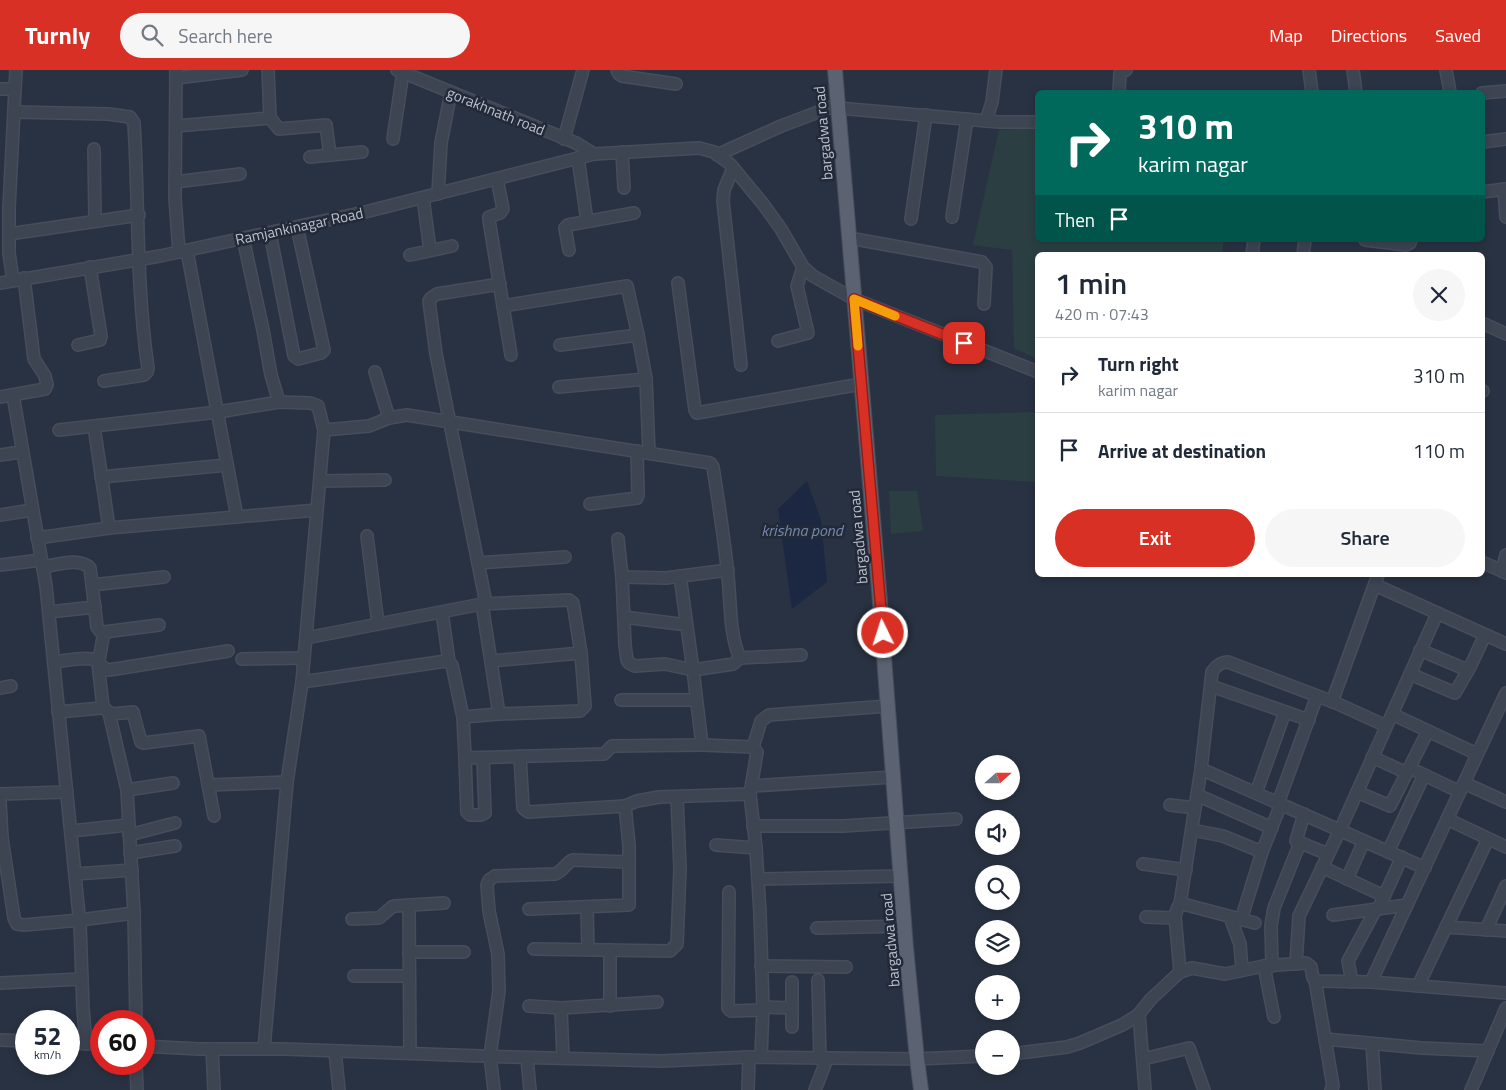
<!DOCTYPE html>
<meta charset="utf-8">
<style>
:root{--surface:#fff;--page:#f6f6f7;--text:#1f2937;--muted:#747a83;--line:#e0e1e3;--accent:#d93025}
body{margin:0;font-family:"Titillium Web",sans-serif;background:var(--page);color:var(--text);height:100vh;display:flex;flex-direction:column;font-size:19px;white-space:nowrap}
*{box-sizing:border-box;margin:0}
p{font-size:16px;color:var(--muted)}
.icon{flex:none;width:28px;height:28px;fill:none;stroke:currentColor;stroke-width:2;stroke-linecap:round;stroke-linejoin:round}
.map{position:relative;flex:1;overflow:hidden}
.side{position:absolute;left:1035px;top:182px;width:450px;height:325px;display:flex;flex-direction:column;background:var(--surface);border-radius:8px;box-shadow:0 2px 8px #0003}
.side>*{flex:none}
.guide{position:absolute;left:1035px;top:20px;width:450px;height:152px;border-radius:8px;box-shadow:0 2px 8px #0003;background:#00695c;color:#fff;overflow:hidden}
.needle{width:32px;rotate:69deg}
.fabs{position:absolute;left:975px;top:685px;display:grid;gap:10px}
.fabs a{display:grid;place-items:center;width:45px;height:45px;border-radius:50%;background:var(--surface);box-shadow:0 2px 8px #0003;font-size:25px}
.speed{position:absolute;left:15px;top:940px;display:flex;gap:10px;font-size:25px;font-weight:700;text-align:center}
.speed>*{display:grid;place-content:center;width:65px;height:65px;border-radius:50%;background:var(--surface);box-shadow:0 2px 8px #0003;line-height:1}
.speed small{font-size:12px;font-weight:400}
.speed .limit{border:8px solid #d22;background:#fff;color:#111}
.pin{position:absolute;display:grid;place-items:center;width:42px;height:42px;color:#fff;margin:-21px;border-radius:10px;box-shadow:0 2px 8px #0006}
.me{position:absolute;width:55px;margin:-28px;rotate:356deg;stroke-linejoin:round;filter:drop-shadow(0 0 4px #0008)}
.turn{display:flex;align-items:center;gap:18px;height:105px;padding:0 20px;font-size:22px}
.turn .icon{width:65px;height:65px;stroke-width:2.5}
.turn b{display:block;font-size:35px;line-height:42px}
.then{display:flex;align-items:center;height:48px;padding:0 20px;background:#0003;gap:10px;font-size:19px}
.round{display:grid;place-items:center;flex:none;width:52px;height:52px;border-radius:26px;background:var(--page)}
.overview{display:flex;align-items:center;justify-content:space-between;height:85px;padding:0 20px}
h1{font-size:30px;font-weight:600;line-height:38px}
.action{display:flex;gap:10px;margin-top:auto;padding:10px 20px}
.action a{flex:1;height:58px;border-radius:30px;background:var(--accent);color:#fff;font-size:20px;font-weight:600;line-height:58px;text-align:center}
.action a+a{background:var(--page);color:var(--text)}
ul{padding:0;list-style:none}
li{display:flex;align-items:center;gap:15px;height:75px;padding:0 20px;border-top:1px solid var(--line)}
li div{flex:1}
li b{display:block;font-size:19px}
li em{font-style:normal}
header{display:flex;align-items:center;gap:30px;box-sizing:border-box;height:70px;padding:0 25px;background:var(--accent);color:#fff}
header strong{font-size:24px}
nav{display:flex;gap:28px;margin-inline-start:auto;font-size:18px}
.search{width:350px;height:45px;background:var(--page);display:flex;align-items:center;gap:12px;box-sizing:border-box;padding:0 18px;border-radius:28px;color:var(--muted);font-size:19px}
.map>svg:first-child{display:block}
.green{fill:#2b3f43}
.water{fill:#1c2841}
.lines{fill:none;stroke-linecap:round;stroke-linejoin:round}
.minor-casing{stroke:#474d5c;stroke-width:14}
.major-casing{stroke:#474d5c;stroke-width:16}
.minor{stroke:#3d4452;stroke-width:11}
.major{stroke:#5b6372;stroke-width:14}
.route-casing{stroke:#8d1f18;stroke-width:12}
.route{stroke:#d93025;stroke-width:9}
.slow{stroke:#f59e0b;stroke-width:9}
.labels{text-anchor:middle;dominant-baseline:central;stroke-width:5;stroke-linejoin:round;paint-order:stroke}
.street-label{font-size:15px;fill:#bac0cc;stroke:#222938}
.water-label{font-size:16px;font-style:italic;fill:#7688a9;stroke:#222938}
</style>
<header>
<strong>Turnly</strong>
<div class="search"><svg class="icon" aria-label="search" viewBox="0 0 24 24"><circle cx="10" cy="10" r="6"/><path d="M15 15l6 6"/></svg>Search here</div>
<nav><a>Map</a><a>Directions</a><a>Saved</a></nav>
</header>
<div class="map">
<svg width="1506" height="1020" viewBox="0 0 1506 1020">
<rect width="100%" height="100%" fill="#293242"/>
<g class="green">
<polygon points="1037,58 1038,170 1224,170 1222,185 1038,185 1037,289 1014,278 1012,180 973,175 999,60"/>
<polygon points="1037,342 1037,412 936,406 935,345"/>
<polygon points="889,421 917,421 923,461 891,464"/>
</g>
<polygon class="water" points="807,411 821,450 827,512 792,539 778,439"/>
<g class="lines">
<g class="minor-casing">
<g id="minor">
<polyline points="176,0 175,128 179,182"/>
<polyline points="397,0 576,73 594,84"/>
<polyline points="617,0 619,4 622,6 676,14"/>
<polyline points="1309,0 1312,22"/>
<polyline points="1353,0 1356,22"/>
<polyline points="1446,0 1450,22"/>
<polyline points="176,8 242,0"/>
<polyline points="0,19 15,19"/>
<polyline points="1119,22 1120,4 1121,2 1126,0"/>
<polyline points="1482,23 1506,21"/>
<polyline points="838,38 999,52 1038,52"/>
<path d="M14,42L108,44L130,47L134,53C139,134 136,217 148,298L147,302L144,305L104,311"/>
<polyline points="270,48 279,59 326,55 330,85"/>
<polyline points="986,51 992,32 996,0"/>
<polyline points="176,56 270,48 268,0"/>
<polyline points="393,69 403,2"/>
<polyline points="564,69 583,0"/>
<polyline points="1482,72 1506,69"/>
<polyline points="94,79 95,151"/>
<polyline points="622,82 624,118"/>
<polyline points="717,85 781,56 837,35"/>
<polyline points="310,87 362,82"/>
<polyline points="578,88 587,151"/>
<polyline points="733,98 724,120 723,131 741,295"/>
<polyline points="497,109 503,139 500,143 489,147 489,150 511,285"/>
<polyline points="175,112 240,104"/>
<polyline points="1504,119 1506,147"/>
<polyline points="1482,122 1506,119"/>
<polyline points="438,124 441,73 451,22"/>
<polyline points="423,128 430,180"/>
<polyline points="952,147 967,49"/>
<polyline points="911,149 926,45"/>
<polyline points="270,163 294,286 298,289 321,283 324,280 297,157"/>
<polyline points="9,164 139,145"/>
<polyline points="243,168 263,260 271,305 279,332"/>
<polyline points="849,168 982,192 986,197 984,234"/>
<polyline points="1365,170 1406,175 1410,173 1411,170"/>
<polyline points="569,180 565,158 568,155 634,143"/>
<polyline points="187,181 237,447"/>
<polyline points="410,185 452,176"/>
<polyline points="1252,185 1254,170"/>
<polyline points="1303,185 1305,170"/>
<polyline points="13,210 9,183 9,138 16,0"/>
<polyline points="0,213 160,186 365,142 594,84 699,78 714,82 730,94 763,134 781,159 803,197 813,206 854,229 1038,302"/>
<polyline points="678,213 695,340 697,343 861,314"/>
<polyline points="503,236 627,216 638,265 646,309 649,383"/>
<polyline points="1482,253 1506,264"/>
<polyline points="778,271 808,263 797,216 803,197"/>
<polyline points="78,275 100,270 101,266 90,197"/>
<polyline points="560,275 638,265"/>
<path d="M375,302L389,348L407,345L710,393L713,397L715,410C720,442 725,475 728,507C731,533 729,564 740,588L801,585"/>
<polyline points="559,317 646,309"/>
<polyline points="1482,321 1483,321"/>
<polyline points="13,325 46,516 80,855 83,939 86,974"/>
<polyline points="0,327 45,319 47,315 45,306 34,289 24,208"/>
<polyline points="59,360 94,356"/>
<polyline points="324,360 369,356 389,348"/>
<polyline points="0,385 21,382"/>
<polyline points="101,407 227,395"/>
<polyline points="320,411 385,410"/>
<polyline points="590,434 637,428 638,425 637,381"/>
<polyline points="0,445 32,440"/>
<polyline points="109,458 94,356 218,342 279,332 310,333 318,336 324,360 302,612 287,712 264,979"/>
<polyline points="367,466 378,554"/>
<polyline points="37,468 109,458 317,440"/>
<polyline points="618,469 622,507 625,575 627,590 629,593 635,596 665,594 693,600 680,506"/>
<polyline points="1482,492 1506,503"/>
<polyline points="478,493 565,487"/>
<polyline points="0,495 41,490"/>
<path d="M43,497C57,495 79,487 90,498L97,557L100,561L104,562L159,555"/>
<polyline points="1502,501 1506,485"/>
<polyline points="622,507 666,508 728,500"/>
<polyline points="92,515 164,507"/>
<polyline points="1375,515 1506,574"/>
<polygon points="569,530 573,533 581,583 585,636 580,641 499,644 482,534"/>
<polyline points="49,542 95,537"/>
<polyline points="442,542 449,592"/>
<polyline points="624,547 679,554"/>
<polyline points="306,568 482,534 485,528 436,284 429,231 431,228 437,224 500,214"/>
<polyline points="1420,580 1465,599 1471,595 1485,565"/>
<polyline points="740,588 733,594 693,600 702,675 753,677 757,682 750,724 756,778 760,843 763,937 761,987"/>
<polyline points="242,589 304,588"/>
<polyline points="99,590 104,562"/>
<polyline points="491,591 581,583"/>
<path d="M54,592C65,591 81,587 92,589C99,591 102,599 109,600L228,581"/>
<polyline points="1410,604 1455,623 1470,597"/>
<polyline points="302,612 446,591 452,595 463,647 465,688 604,684 612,676 702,675"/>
<polyline points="1211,616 1309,650"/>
<polyline points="0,618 11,616"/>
<polyline points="621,630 696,630"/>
<polyline points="1332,632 1378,505"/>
<polyline points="103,637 111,644 133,642 141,672 144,673 199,666 214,746"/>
<polyline points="58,642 101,638 103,637 98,593"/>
<polyline points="109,643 127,720 134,843 136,951"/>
<polyline points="1392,644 1477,684"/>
<polyline points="463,647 499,644"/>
<polyline points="753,677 761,651 769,645 888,636"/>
<polyline points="520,686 523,738 528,742 625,736 637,731 659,727 750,724"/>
<polyline points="1372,687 1407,703"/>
<polyline points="465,688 467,742 470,745 481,745 485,743 483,688"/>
<polyline points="1201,699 1425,798"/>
<polyline points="1418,702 1460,722"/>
<polyline points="1464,713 1506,732"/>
<polyline points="209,715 287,712"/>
<polyline points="752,716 893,707"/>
<polyline points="127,720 173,713"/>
<polyline points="1357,722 1390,736 1428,661"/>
<polyline points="1256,723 1285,642"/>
<polyline points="0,724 67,722"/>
<polyline points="1197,725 1272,758"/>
<polyline points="0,732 2,768"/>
<polyline points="1278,733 1317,626"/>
<polyline points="1170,735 1195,738"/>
<polyline points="1304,744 1296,771 1328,784"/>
<polyline points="1447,749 1506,777"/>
<polyline points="753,756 843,756 956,749"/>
<polyline points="1192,760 1223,766 1262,782"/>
<polyline points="71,761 128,755"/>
<polyline points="129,765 175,753"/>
<polyline points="0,768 2,768 14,848 17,854 24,855 80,850 134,843"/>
<polyline points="716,775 756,778"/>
<polyline points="1388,782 1424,705"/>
<polyline points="130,783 175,776"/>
<polyline points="1143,794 1186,800"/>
<polyline points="1322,797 1384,826"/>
<polyline points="75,804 132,800"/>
<polyline points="758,809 901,806"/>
<polyline points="1347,809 1364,771"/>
<polyline points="729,822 728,938 731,941 763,940"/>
<polyline points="1381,833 1402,787"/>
<path d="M1180,834L1201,699L1212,602C1216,596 1220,592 1228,592L1336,633L1386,656"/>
<polyline points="409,835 410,983"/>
<polyline points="587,837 588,880"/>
<polyline points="529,839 629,835 629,775 625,736"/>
<polyline points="1333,845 1407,835"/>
<polyline points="1175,846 1180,902"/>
<polyline points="1146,847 1174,848 1178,837 1183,834 1255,853"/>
<polyline points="1230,847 1240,874 1242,900"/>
<polyline points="352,849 379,848 392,837 395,836 444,833"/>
<polyline points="1241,850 1262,782 1281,734"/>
<polyline points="1446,857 1506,861"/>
<polyline points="817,858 905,856"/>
<polyline points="1486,860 1506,816"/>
<polyline points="534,879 670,881 677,874 680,799 677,727"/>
<polyline points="610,880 610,936"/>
<polyline points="409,882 464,882"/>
<polyline points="1296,894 1299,846 1340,760 1437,544"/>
<polyline points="761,896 846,897"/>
<polyline points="1264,896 1274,947"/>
<polyline points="1272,896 1271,856 1274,838 1300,773"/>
<polyline points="354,906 409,906"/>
<polyline points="818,910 820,989"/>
<polyline points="1315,910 1333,1016 1331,1020"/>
<polyline points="792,912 792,957"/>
<polyline points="1352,912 1348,891 1376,839"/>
<polyline points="1371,912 1506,623"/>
<polyline points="0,913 82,909"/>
<polyline points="1418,916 1488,769"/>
<polyline points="529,936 561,938 657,932"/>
<polyline points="763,937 792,938"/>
<polyline points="561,938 563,988"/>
<polyline points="1139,944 1145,1020"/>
<polyline points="1325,969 1422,978 1488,981"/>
<polyline points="0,970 26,971"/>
<polyline points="69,973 101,974"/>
<polyline points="1372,974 1375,1020"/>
<polyline points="144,976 198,979 283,979 512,987 662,991 749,987 917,989 984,986"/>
<polyline points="212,979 214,1020"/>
<polyline points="335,981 339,1020"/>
<polyline points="1011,984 1067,977 1080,973 1122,955 1138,945 1151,929 1180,902 1192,898 1225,904 1264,896 1306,893 1311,897 1313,908 1318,911 1371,912 1506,923"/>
<polyline points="527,988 530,1020"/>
<polyline points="1143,989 1189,978 1204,1020"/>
<polyline points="136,994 137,1020"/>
<path d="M494,1020L490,986L499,921L498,884L489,841L487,815L489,810L495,806L555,804C564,801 566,792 573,790L628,792"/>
<polyline points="748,1020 749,987"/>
<polyline points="815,1020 827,989"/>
<polyline points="1471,1020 1506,938"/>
</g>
</g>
<g class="major-casing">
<polyline id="major" points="835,0 879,520 906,878 917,989 921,1020"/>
</g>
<use href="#minor" class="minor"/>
<use href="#major" class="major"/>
</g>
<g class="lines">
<g class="route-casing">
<polyline id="route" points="883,563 854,229 964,273"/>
</g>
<use href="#route" class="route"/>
<polyline class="slow" points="858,276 854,229 895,246"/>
</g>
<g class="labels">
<g class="street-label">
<text transform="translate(496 41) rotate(22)">gorakhnath road</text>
<text transform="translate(823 63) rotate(-95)">bargadwa road</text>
<text transform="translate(299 156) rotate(-12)">Ramjankinagar Road</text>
<text transform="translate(858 467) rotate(-95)">bargadwa road</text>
<text transform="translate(890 870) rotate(-95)">bargadwa road</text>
</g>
<g class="water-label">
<text x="802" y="460">krishna pond</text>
</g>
</g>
</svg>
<div class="fabs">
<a><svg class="needle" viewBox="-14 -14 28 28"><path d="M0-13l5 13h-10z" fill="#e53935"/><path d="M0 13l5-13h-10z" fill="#747a83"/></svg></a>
<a><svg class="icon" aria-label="sound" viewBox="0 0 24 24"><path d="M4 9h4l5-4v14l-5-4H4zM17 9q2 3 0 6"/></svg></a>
<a><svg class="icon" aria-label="search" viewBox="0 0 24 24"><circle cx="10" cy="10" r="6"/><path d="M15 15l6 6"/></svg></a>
<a><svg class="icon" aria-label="layers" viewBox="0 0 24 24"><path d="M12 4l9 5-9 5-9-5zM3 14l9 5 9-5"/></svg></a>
<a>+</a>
<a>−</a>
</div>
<div class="speed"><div>52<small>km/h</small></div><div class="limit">60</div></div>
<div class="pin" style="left:964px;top:273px;background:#d93025"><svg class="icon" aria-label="arrive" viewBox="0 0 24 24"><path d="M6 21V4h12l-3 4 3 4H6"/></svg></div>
<svg class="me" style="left:883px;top:563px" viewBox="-20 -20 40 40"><circle r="17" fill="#d93025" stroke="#fff" stroke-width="3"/><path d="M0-11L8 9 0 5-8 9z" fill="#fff"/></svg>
<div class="guide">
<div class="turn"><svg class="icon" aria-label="right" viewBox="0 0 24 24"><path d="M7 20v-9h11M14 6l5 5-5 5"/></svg><div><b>310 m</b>karim nagar</div></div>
<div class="then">Then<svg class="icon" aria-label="arrive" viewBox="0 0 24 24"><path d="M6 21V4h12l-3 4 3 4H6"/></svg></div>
</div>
<section class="side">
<div class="overview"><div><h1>1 min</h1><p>420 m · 07:43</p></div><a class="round"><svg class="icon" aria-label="close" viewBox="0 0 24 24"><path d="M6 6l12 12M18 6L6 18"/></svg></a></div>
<ul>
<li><svg class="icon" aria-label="right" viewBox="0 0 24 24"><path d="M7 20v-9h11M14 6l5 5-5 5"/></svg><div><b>Turn right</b><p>karim nagar</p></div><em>310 m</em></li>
<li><svg class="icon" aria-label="arrive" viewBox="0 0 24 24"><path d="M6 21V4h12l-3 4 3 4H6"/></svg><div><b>Arrive at destination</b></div><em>110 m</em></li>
</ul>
<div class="action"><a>Exit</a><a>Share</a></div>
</section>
</div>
